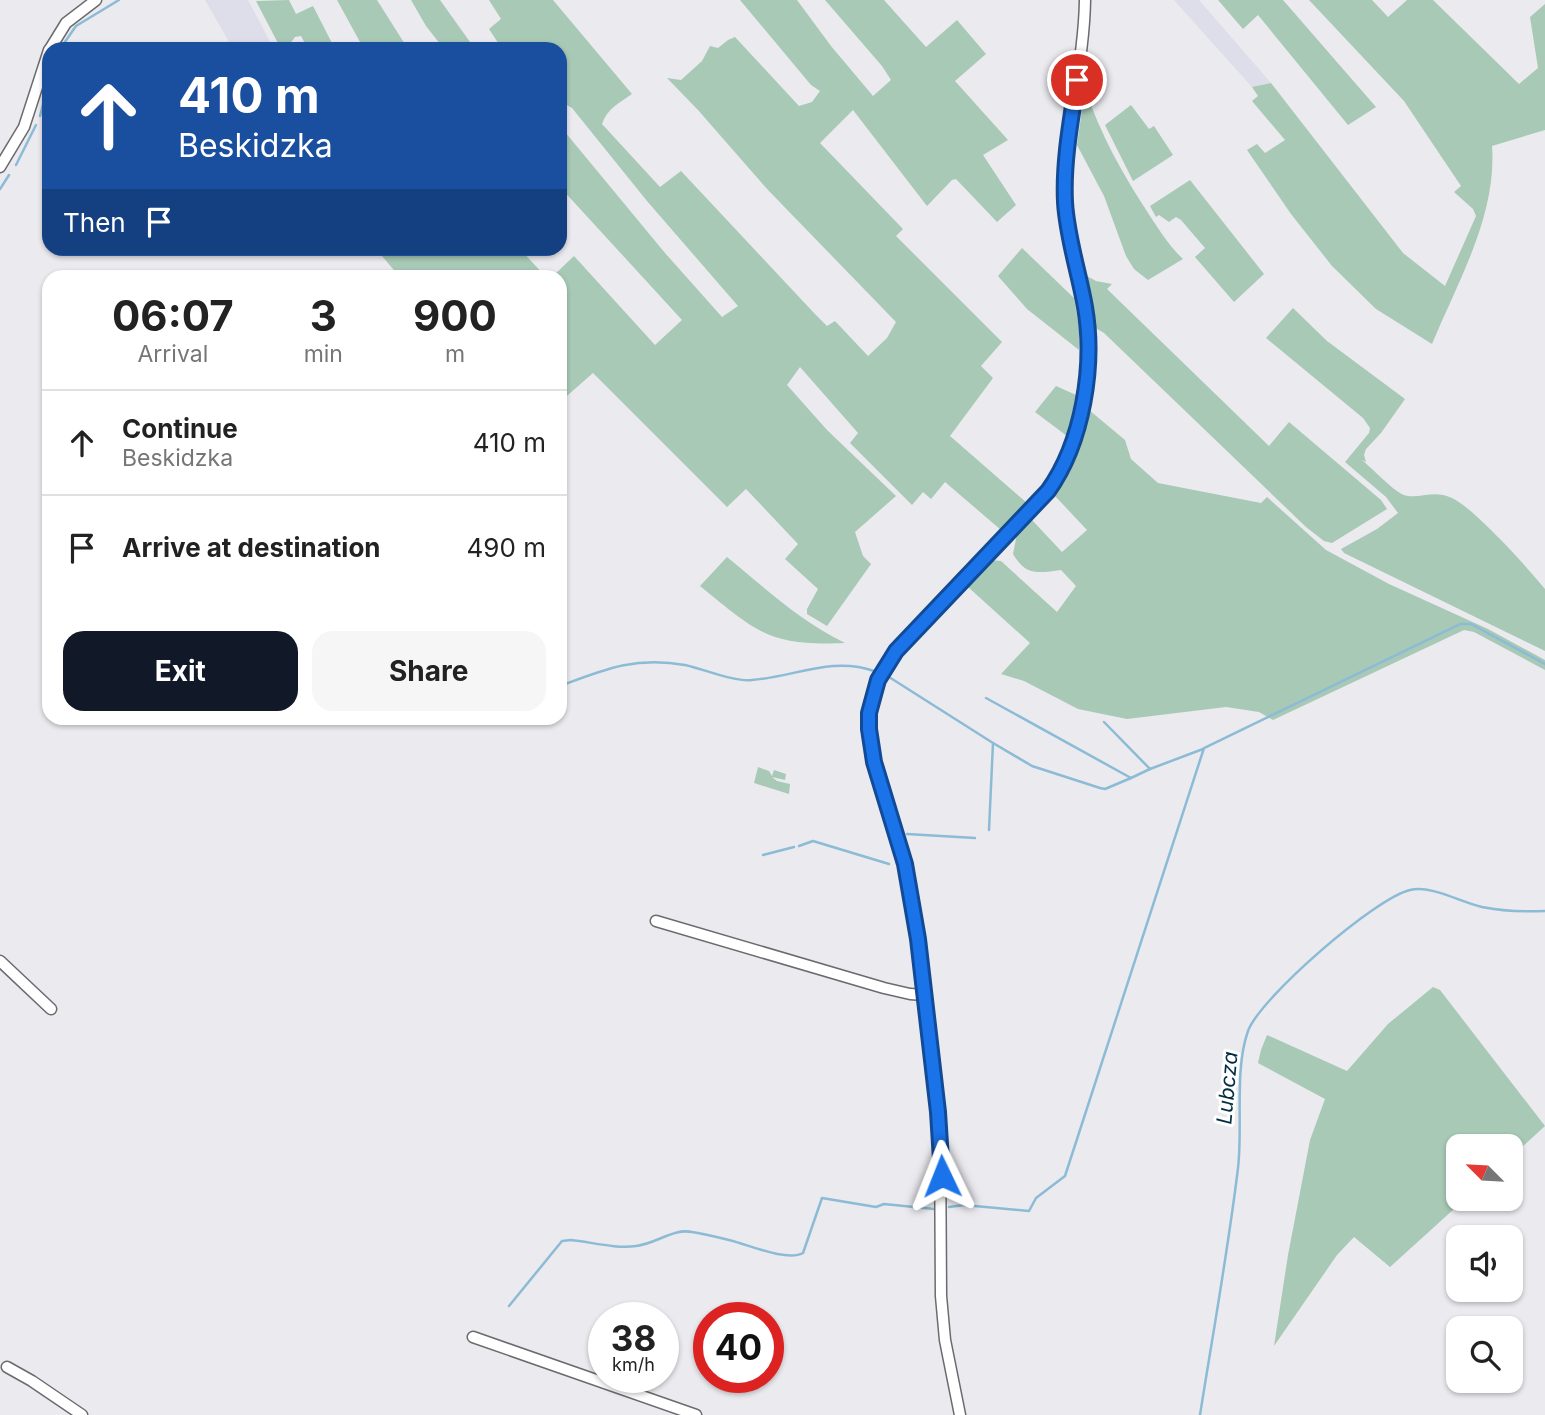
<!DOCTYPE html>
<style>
:root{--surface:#fff;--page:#f6f6f6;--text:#222;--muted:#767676;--line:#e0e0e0;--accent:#111827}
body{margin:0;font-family:Inter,sans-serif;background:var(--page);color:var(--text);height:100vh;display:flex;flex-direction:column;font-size:26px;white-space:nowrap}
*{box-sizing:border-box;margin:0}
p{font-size:23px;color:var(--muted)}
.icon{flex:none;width:38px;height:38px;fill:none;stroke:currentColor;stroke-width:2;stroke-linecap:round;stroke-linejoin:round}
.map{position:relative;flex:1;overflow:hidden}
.panel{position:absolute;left:42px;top:270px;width:525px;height:455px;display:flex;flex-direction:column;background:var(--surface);border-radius:21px;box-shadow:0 2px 5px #0004}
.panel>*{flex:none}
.hud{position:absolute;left:42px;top:42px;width:525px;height:214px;border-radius:21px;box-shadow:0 2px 5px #0004;background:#1a4fa0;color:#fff;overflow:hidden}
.needle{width:46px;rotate:294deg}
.tools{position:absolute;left:1446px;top:1134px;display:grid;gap:14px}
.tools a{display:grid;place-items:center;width:77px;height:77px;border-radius:14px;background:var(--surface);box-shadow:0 2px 5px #0004;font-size:35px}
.speed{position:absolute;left:588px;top:1302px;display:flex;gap:14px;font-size:35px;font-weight:700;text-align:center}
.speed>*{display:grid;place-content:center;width:91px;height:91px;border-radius:50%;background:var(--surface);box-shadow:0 2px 5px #0004;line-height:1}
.speed small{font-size:18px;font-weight:400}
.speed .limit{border:10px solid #d22;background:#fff;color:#111}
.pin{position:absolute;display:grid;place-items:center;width:60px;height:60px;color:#fff;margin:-30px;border:4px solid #fff;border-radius:50%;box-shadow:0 2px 7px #0007}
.me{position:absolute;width:77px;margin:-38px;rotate:358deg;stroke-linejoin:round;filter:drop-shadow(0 0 5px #0008)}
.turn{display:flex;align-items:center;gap:24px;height:147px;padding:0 21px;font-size:32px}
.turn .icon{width:91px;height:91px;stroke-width:2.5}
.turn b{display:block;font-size:49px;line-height:60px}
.then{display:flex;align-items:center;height:66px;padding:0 21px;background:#0003;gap:14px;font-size:26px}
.eta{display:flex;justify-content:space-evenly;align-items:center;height:119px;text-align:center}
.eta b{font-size:42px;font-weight:700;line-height:49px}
.button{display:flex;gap:14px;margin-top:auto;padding:14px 21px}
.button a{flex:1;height:80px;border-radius:21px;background:var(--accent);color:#fff;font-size:28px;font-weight:700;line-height:80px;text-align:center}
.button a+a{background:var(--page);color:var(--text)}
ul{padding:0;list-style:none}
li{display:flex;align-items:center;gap:21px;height:105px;padding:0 21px;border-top:2px solid var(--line)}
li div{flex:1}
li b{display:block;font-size:26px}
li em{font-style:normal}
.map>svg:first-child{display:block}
.built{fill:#dedeea}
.green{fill:#a8c9b6}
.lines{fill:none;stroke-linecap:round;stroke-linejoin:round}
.stream{stroke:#8cbbd5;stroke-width:2.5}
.minor-casing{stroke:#6b6b6f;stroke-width:13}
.minor{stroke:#fff;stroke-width:10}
.route-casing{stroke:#114b97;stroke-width:18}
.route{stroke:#1a73e8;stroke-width:12}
.labels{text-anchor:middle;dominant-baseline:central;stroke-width:6;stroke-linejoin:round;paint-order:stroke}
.water-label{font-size:21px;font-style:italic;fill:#042e41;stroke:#fff}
</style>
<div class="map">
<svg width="1545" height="1415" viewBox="0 0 1545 1415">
<rect width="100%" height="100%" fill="#ebeaef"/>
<g class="built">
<polygon points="205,0 248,0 274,49 233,49"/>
<polygon points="1174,0 1199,0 1271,83 1252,87"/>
</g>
<g class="green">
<polygon points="289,0 296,14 313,6 335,49 308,49 301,36 295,37 286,49 281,49 256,1"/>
<polygon points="337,0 377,0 408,49 350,49 360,42"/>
<polygon points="411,0 440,0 475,49 444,49 426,26"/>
<path d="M489,0H553L632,94C619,103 607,109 602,124L660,187L681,171L814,313L827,326L835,321L868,356L887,338L896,322L768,190L698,110L667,78L681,80L702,61L710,46L718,48L728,40L735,37L799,106L812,102L820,91L811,85L740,0H797L831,46L873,96L891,80L882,66L825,0H884L926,47L957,20L986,54L955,81L1008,140L983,155L1016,205L997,222L956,179L952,180L927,206L853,110L820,143L903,229L896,236L1002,342L981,366L993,378L950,436L1027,503L1001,530L945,482L931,499L923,492L912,505L850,443L858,433L800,367L787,385L827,430L896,496L855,532L863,556L871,564L827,626L807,614V609L818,589L785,559L798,544L746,489L727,507L593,373L560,402V276H553L574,256L655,345L682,320L560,187V126L665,253L722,317L738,306L647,201L572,108L560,101V49H502L489,29L501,19Z"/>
<polygon points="1218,0 1283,0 1376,107 1348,125 1258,15 1243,29"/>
<path d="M1309,0H1372L1388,17L1407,0H1433L1519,84L1538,68L1530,17L1545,4V130L1492,146C1497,216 1458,281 1432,344L1376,309L1332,266L1291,214L1247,150L1257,144L1265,153L1285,140L1252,101L1258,96L1252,87L1271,83L1403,253L1445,286L1476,216L1473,209L1454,192L1461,186L1404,101Z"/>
<path d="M1085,88C1100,134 1123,175 1150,216C1160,231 1169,246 1183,259L1148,280L1134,269L1126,256L1104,196L1077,145Z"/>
<polygon points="1131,105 1149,129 1154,126 1173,155 1133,181 1105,125"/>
<polygon points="1190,180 1264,274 1234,302 1195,257 1205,248 1181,220 1176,217 1169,222 1159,215 1156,217 1150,206"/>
<polygon points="1022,248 1074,298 1079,327 1079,350 1027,309 998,276"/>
<polygon points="376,249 520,249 545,276 399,276"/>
<polygon points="1085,275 1096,281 1112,284 1107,289 1269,446 1289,422 1381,500 1387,509 1332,543 1324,541 1306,527 1104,333 1092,326"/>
<path d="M1293,308L1327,341L1405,399L1381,433L1366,449L1364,455L1366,462L1362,460C1373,469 1392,490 1404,495C1419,500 1432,489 1452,498C1474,508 1528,568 1545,589V651L1344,553L1341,549L1377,529L1398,513L1386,497L1345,462L1369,433L1370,428L1363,418L1266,338Z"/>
<polygon points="1056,386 1076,395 1067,436 1035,412"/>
<path d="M1089,410L1125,440L1131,459L1158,483L1261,503L1267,497L1326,550L1389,584L1488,629L1545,660V670L1474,632L1464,630L1273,720L1259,712L1226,707L1127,719L1078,709L1024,681L1001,674L1030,643L968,587L991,560L1001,561L1057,612L1076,586L1061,570C1038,573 1026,576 1013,554L1017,534L1032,520L1062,552L1087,530L1055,496L1071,467Z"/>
<path d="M727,557C766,589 800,621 845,643C769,646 758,633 700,586Z"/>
<polygon points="758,767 769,771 772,776 774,770 786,774 785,780 772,777 777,781 790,784 789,794 754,783"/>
<polygon points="1433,987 1440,990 1545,1126 1510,1158 1510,1146 1458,1146 1458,1199 1465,1199 1390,1267 1354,1237 1337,1255 1274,1346 1288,1255 1310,1140 1325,1099 1258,1063 1261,1050 1267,1035 1347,1071 1388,1024"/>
</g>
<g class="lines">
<g class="stream">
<polyline points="60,49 76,26 119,0"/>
<polyline points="40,116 49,82"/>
<polyline points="16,165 36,125"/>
<polyline points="0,189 9,175"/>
<polyline points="889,677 993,743"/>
<path d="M560,686C605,669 636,656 685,665C704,669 734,682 752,680C794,677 832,656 874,671"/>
<polyline points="986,698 1131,778 1150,769"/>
<polyline points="1104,722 1150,769 1203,749"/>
<polyline points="989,830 993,743 1032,766 1100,788 1105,789 1131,778"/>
<polyline points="907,834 975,838"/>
<polyline points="799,846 813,841 889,864"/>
<polyline points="763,855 794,847"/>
<polyline points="949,1207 964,1205 1029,1211 1036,1198 1065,1176 1204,748 1460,624 1471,624 1545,664"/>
<path d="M509,1306L562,1241L571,1240C591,1242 616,1249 636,1246C656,1244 673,1228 692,1232C705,1234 717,1237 729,1240C747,1244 786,1262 803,1253L822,1198L876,1207L884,1204L934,1209"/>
<path d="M1200,1415C1213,1333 1228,1251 1238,1168C1243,1127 1234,1070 1248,1031C1260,998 1375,898 1410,890C1432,885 1460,902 1482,907C1502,911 1524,912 1545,911"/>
</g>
<g class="minor-casing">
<g id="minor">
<polyline points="50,49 66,23 96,0"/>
<polyline points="0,167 24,127 49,50"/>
<polyline points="656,921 884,988 910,994 925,995"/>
<polyline points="0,961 51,1009"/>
<polyline points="473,1337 696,1415"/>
<polyline points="7,1367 32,1381 82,1415"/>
<path d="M960,1415L945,1340L941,1296L940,1134L918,938L905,864L874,762L869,728V713L878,680L896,651L1048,491C1084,441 1095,367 1085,307C1078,264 1064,224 1065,180C1067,120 1084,61 1085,0"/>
</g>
</g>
<use href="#minor" class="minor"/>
</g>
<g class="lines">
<g class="route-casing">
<path id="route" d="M942,1176L938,1112L918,939L905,864L874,762L869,729V713L878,680L896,651L1048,491C1083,442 1095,365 1085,307C1079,272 1067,238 1065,202C1063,162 1071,120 1077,80"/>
</g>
<use href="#route" class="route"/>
</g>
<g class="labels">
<g class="water-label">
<text transform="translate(1227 1088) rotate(-85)">Lubcza</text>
</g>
</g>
</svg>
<div class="tools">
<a><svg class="needle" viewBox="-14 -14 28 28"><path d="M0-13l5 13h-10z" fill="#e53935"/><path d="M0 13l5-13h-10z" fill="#767676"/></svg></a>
<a><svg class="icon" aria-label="sound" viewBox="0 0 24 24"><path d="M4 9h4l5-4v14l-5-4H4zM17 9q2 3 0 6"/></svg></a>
<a><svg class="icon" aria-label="search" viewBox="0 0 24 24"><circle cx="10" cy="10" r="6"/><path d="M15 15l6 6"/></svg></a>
</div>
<div class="speed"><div>38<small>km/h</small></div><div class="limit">40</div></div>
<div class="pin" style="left:1077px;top:80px;background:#d93025"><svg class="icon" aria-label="arrive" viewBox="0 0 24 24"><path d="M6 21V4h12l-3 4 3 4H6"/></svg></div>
<svg class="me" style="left:942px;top:1176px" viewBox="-20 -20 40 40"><path d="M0-17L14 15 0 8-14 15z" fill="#1a73e8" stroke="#fff" stroke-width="4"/></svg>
<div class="hud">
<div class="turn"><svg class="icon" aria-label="ahead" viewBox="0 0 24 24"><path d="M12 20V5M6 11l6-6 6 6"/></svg><div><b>410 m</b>Beskidzka</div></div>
<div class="then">Then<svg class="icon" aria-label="arrive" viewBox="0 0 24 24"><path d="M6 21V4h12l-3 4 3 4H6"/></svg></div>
</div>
<section class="panel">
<div class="eta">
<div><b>06:07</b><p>Arrival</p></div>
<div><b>3</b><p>min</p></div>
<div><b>900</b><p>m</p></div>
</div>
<ul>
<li><svg class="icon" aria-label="ahead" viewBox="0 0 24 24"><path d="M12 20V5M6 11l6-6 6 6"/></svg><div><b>Continue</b><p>Beskidzka</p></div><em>410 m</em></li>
<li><svg class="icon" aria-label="arrive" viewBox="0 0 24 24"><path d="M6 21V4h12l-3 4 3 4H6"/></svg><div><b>Arrive at destination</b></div><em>490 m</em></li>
</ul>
<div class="button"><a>Exit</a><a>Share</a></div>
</section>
</div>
